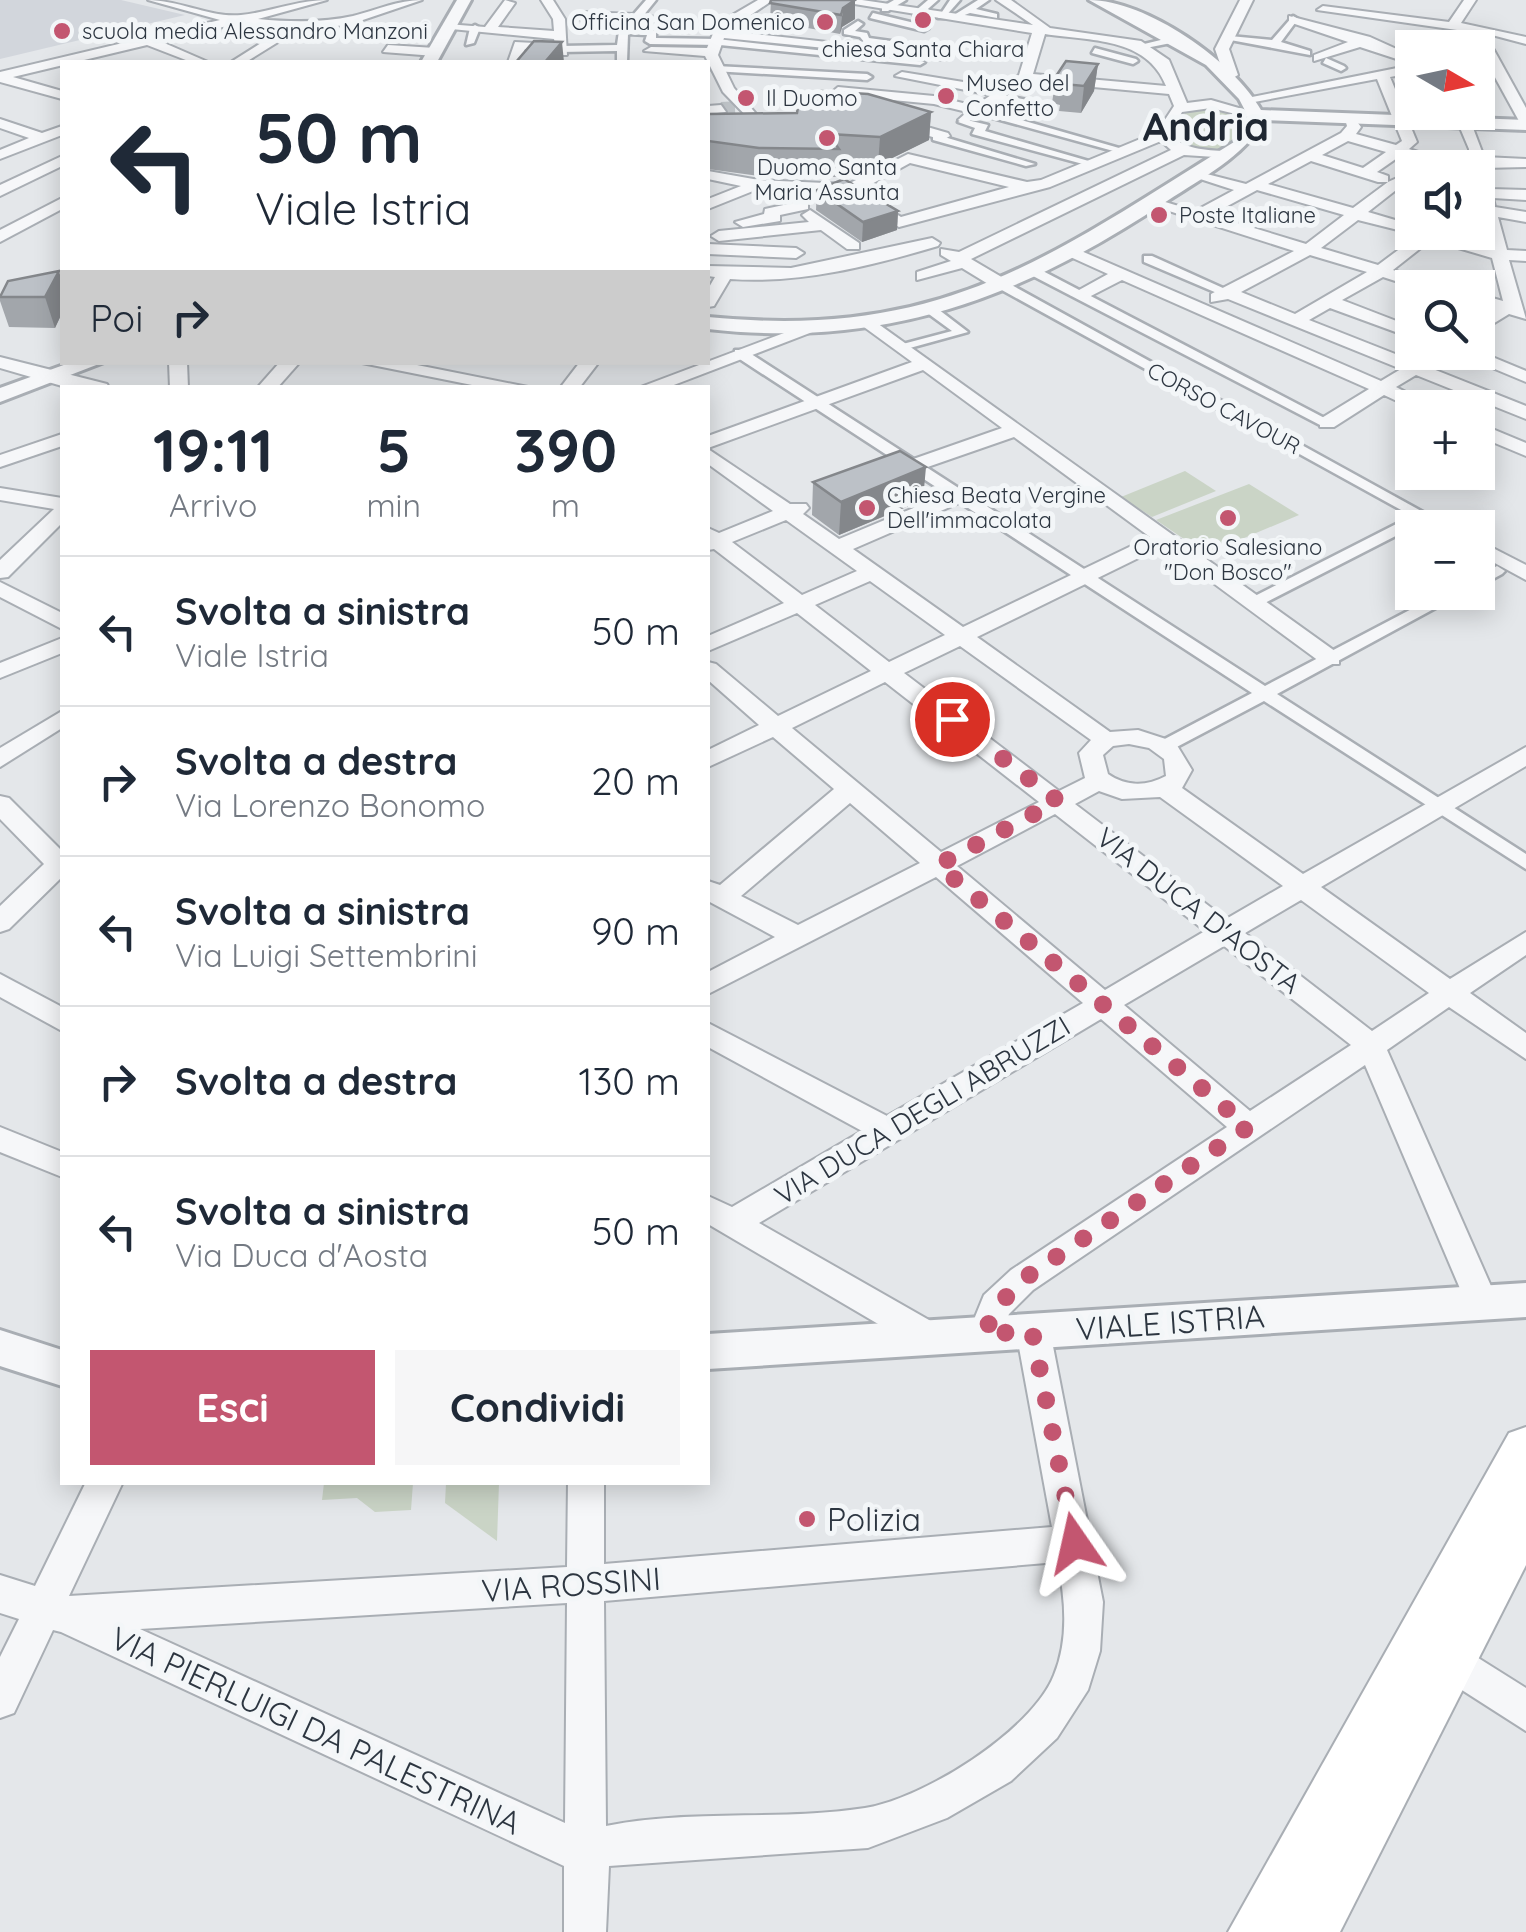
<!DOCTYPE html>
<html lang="it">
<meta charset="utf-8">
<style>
:root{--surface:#fff;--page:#f6f6f7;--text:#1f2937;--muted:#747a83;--line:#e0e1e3;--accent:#c35670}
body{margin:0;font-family:Quicksand,sans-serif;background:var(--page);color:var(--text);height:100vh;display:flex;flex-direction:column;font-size:38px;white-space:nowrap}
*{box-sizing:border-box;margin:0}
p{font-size:32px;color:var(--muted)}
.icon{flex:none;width:55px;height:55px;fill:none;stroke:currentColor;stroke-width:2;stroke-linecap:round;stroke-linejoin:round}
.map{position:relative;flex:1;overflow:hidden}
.panel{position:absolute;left:60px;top:385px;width:650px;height:1100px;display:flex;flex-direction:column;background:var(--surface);border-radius:0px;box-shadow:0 5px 25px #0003}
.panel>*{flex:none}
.hud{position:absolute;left:60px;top:60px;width:650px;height:305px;border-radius:0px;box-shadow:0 5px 25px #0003;background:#fff;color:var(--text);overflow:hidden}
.needle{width:65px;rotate:99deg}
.controls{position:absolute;left:1395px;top:30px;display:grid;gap:20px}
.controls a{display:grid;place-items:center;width:100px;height:100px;border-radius:0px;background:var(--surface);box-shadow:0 5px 25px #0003;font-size:50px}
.pin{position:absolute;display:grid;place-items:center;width:85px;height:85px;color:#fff;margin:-42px;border:5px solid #fff;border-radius:50%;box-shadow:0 2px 10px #0007}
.me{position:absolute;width:110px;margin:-55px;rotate:349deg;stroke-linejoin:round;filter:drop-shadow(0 0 8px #0008)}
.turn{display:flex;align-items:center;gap:35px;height:210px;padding:0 30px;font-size:45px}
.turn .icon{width:130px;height:130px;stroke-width:2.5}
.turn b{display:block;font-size:70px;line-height:85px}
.then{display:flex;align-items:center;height:95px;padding:0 30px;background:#0003;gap:20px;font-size:38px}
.eta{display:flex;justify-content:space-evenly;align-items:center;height:170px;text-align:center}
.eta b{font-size:60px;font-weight:700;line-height:70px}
.button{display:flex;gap:20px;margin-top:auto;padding:20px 30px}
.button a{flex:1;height:115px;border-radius:0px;background:var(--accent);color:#fff;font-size:40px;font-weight:700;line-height:115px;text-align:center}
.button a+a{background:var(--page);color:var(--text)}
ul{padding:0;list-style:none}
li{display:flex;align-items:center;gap:30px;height:150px;padding:0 30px;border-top:2px solid var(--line)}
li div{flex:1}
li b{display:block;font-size:38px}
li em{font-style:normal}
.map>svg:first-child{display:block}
.built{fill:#d2d6dc}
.green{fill:#cad4c6}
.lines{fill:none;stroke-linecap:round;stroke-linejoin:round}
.minor-tunnel{stroke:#bfc4c8;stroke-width:14;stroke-dasharray:14 8;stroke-linecap:butt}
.pedestrian-casing{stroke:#a9aeb4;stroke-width:5}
.minor-casing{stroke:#a9aeb4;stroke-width:4}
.tertiary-casing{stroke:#a9aeb4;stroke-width:6}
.secondary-casing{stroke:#a9aeb4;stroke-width:4}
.pedestrian{fill:#f6f7f9;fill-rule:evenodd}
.minor{fill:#f6f7f9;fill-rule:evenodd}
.tertiary{fill:#f6f7f9;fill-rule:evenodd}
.secondary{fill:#fff;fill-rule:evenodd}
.wall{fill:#a2a6ab}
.shaded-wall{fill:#84878b}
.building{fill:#bcc1c7;stroke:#84878b;stroke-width:2.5}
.route{stroke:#c35670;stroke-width:18;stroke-dasharray:0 32.4}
.poi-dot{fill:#c35670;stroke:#f3f6f8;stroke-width:4}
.labels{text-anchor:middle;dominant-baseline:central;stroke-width:10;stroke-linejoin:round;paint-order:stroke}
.far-poi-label{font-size:22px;fill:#2d3641;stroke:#f3f6f8;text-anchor:start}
.far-street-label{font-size:22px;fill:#2d3641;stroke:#f3f6f8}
.street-label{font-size:28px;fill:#2d3641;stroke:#f3f6f8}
.near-street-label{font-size:32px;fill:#2d3641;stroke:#f3f6f8}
.near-poi-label{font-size:32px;fill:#2d3641;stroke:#f3f6f8;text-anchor:start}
.far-town-label{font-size:40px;font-weight:bold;fill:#1f2732;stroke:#f3f6f8}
</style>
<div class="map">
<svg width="1526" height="1932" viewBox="0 0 1526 1932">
<rect width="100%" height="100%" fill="#e4e7ea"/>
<polygon class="built" points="0,0 121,0 185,15 0,59"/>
<g class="green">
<path d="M1193,109L1238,114L1243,118C1242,160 1199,152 1173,140L1185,113Z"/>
<polygon points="1185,471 1216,491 1152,517 1121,497"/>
<polygon points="1249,484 1299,515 1206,554 1156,520"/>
<polygon points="324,1483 413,1483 411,1510 375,1512 357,1498 322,1500"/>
<polygon points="446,1483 499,1483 497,1541 445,1503"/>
</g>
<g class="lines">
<polyline class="minor-tunnel" points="721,109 743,108"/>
<g class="pedestrian-casing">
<g id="pedestrian">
<polygon points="646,0 656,0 643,16 708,24 703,27 638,21 632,29 656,31 656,38 717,39 925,62 920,65 720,45 650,44 645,41 647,35 628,34 627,62 617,62 617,51 561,52 556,49 561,46 617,45 619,31"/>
<polygon points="894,0 906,0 888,11 882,11 882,7"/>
<polygon points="928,0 938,0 920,16 914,16 914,12"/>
<polygon points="950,0 960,0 944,18 938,18"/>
<polygon points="978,0 989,0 976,9 997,14 997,18 970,13 954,19 954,15"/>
<polygon points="873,13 927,26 929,28 924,31 870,18"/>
<polygon points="1293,16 1298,19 1281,42 1310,51 1310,55 1225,39 1230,36 1272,40"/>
<polygon points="858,21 863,24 855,31 867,33 869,38 956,50 951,53 865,43 860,37 844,34 844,30"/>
<polygon points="475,25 480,28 474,43 466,45 470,28"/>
<polygon points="1173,37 1176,42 1141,49 1136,46"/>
<polygon points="1095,48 1136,59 1138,61 1133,64 1092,53"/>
<polygon points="1326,58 1344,66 1346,68 1341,71 1323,63"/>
<polygon points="716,66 867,74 872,77 867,80 713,71"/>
<polygon points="981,79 1016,87 1011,90 977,84"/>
<polygon points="997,94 1047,104 1052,107 1047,110 993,99"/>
<polygon points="975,109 983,109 1126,150 1117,152 975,113"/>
<polygon points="963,119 988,125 985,131 1099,164 1094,167 972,134 975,128 958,122"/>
<polygon points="933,136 941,136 1035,164 1026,166 933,140"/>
<polygon points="1144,256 1152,256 1234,293 1224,296 1144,262"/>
<polygon points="1031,269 1039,269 1334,423 1322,426 1031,275"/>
<polygon points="1000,283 1008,283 1452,528 1433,528 1423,522 1259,606 1247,606 1247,600 1412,516 1000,289"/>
<polygon points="926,306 934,306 968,332 899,351 899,345 952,331 926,312"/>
<polygon points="735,350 745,350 1265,686 1444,592 1465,592 1277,694 1526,854 1526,869 1264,701 1171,750 1159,750 1156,746 1159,742 1252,693 735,356"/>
<polygon points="1497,566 1505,571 1502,574 1478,587 1478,576"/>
</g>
</g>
<g class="minor-casing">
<g id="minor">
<path d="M148,0C179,0 211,18 241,15C271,12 297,0 327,0L258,19C290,22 322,23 353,16C377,10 398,0 422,0L348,25L299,29L246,62H231L283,29L239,23L162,42L208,62H191L147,45L13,77L62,91V99L0,82V72L220,20Z"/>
<polygon points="505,0 515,3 498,27 554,31 553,19 541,0 553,0 565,19 567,55 557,55 555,49 525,49 522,57 557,62 508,62 515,42 555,44 554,39 441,28 447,24 485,27"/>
<polygon points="758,0 773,0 727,31 953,56 946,60 724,38 718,55 734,88 764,123 757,127 723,92 705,56 644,51 651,47 707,48 717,24"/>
<path d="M830,0H862L1033,25L996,0H1011L1050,28L1141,41L1169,60L1187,103L1211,100L1263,115L1256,119L1211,108L1182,112L1170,135C1189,152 1208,149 1231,152V158L1184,155L971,259L1010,282V290H998L962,268L917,280V272L951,261L941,255V249L959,252L1171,150L1161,141L1050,187L899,227L838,191L758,189L708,209V199L741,186L708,179V171L759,180L848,184L908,154L1027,182L1041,180L1157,132L1174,106L1169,94L1028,81L965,124L958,120L967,112L934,104L841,95L831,106L835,113H815V107L838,87L934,96L975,106L991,95L895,76L902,72L1000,88L1019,75L1032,33ZM1045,34C1090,41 1147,37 1166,86L1033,74ZM910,163L1009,187L901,217L859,191Z"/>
<polygon points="1240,0 1253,0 1229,49 1238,75 1231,79 1224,75 1215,49"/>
<polygon points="1464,0 1476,0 1461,23 1526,37 1526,44 1492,35 1317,10 1323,6 1449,22"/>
<polygon points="579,12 635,14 641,18 635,22 575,19"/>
<polygon points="1289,16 1370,37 1412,56 1412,64 1360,47 1314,61 1314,55 1348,42 1289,22"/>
<polygon points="388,45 435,48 442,52 435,56 383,52"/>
<polygon points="1487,46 1494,50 1526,108 1526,125 1519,121 1480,50"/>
<path d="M1412,65V73L1390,77L1417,142L1409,149L1467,168H1442L1400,156L1377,172L1388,176V182L1397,178L1405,183L1368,212L1412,225V232H1440L1490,247L1482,214H1478V168H1469V149L1458,123L1470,120L1484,157L1526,159V167L1484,168L1490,189L1526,190V200L1493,198L1495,207L1526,212V222L1498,217L1507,250L1526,251V261L1509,260L1526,319L1509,314L1478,333V320L1494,309L1478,304V294L1503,301L1492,258L1431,240L1393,270L1445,288H1417L1383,277L1342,300L1412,327V338L1330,308L1309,320L1413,361L1427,352H1449L1428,367L1526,406V419L1416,375L1396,387L1437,408H1412L1384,395L1334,427H1320V419L1369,389L1122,280L1085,299L1070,295L1108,274L1066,255L1064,252L1072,247L1381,381L1401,369L1228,299L1211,302V294L1294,251L1144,203L1152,198L1195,211L1234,190L1191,176V170L1246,184L1341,133L1347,126L1345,119L1352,115L1361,127L1356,134L1396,145L1402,141L1377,79L1249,103L1242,99ZM1348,141L1386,152L1363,168L1322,155ZM1311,161L1378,182H1388L1353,208L1268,184ZM1257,190L1344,215L1306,244L1211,215ZM1358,220L1414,234L1417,236L1378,265L1321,248ZM1310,255L1367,272L1295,314L1241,292Z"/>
<polygon points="721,105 726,112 708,114 708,106"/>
<polygon points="896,118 948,133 950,136 943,140 891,125 889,122"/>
<polygon points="0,119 42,133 62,126 62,135 0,159 0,150 29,138 0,128"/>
<polygon points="62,156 62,166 0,196 0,185"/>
<polygon points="62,198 62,209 0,242 0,230"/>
<polygon points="802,201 808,203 808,209 780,215 780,221 743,227 735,222 764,214 765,209"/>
<polygon points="810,210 859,243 859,249 847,249 821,230 719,241 711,236 719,231 809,222 802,215"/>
<path d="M932,238L940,243L938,246C871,266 801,284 730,279L714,306L708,307V289L715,277L708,276V266L791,268Z"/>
<polygon points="708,244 796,248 804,253 796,258 708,254"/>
<path d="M870,318L1339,654V664H1323L1163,546L977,637L1110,732L1138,730L1175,742L1192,770L1182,788L1303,874L1526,747V766L1321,887L1450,979L1526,932V955L1470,993L1526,1033V1059L1449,1007L1387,1050L1498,1302L1494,1312L1482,1316L1470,1312L1365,1065L1033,1290L1009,1314L997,1344L985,1349L973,1344L968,1334L984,1295L1011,1270L1227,1127L1101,1019L759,1223L943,1328L948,1338L943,1348L931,1353L919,1348L708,1224V1196L732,1207L862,1131L708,1047V1023L887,1116L1083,1003L936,877L708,994V972L775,937L708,901V881L720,885L834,789L773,737L708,767V750L759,725L708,680V662L716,664L778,716L871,671L797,613L708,651V636L784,603L714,549L708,550V528L719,533L773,511L708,464V449L790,504H806L809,508L803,514L839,539L952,492H966V500L853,549L963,627L1150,537L1014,437L893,479H879V471L1002,428L923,370L708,448V436L912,362L864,327V319ZM786,520L857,571L802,595L732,542ZM870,581L945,635L889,662L815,605ZM960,646L1091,740L1079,753L1085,778L1059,791L904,673ZM885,682L1039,802L941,852L792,728ZM1129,744L1149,748L1164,759L1166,776C1146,787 1125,786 1108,774L1103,755L1113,746ZM1099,791L1122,799L1160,797L1283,886L1226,919L1075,804ZM850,803L920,863L798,925L741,896ZM1055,814L1205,931L1105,990L957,866ZM1301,900L1429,993L1372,1031L1245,933ZM1224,946L1351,1045L1250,1111L1124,1005Z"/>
<polygon points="800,327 815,331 666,388 638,388"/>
<polygon points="1478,351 1526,371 1526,382 1454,352"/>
<polygon points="0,357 107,384 109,388 69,388 0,368"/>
<polygon points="169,362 187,362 188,388 170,388"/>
<polygon points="280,362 300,362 277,388 257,388"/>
<polygon points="357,362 402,362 533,388 487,388"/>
<polygon points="580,362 599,362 579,388 560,388"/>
<polygon points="1478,423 1526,443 1526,456 1478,436"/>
<polygon points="62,434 62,446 0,467 0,455"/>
<polygon points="0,488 62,498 62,523 8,577 0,578 0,560 54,509 0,500"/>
<polygon points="1487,545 1526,565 1526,580 1480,555 1480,547"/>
<polygon points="0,582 62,613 62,629 0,597"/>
<polygon points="62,638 62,653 0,678 0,663"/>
<polygon points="62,711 62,728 0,767 0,748"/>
<polygon points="0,796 9,798 62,851 62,877 9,929 0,932 0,906 44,864 0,819"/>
<polygon points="0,974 62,1007 62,1031 0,997"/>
<polygon points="0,1127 62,1152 62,1177 0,1152"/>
<path d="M1033,1316L1045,1321L1050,1331L1103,1602L1100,1651L1088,1690L1057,1738L1011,1781L947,1818L868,1848L609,1866L606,1932H564V1866L61,1632L53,1630L14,1713L0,1718V1657L19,1619L0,1613V1575L35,1586L86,1482H123L69,1596L567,1567L568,1482H604V1564L1052,1527L1016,1331L1021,1321ZM1058,1562C1065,1600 1069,1638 1054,1675C1032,1731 923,1799 865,1808C780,1821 690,1809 606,1826L604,1601ZM567,1603L565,1823L140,1629Z"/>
<polygon points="1440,1634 1526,1688 1526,1731 1426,1667 1421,1653 1426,1639"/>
</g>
</g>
<g class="tertiary-casing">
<g id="tertiary">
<polygon points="457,0 471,0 437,62 421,62"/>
<path d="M1089,0C1146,0 1234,61 1261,110L1526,120V130L1266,120C1241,158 1204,177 1167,201C1022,298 884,349 708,329V317C942,340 1046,259 1234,142L1250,120L1239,99L1206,65Z"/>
<polygon points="72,362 104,362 0,402 0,388"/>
<polygon points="1526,1283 1526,1317 708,1369 708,1334"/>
<polygon points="0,1330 62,1350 62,1386 0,1366"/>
</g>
</g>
<g class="secondary-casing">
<polygon id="secondary" points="1526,1427 1526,1565 1340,1932 1228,1932 1509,1433"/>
</g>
<use href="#pedestrian" class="pedestrian"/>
<use href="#minor" class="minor"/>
<use href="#tertiary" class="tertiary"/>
<use href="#secondary" class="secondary"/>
</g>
<g class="wall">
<polygon points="771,0 855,19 842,27 840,34 770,21"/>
<polygon points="1098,64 1094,91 1081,113 1059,111 1060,105 1052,103 1056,76"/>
<polygon points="931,112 929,140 878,165 839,163 838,177 759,176 708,169 708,114"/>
<polygon points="817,190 898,211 897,230 862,242 816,210"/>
<polygon points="62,282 62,313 55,328 9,327 0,301 0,295"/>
<polygon points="813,482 923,500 839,535 812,515"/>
</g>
<g class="shaded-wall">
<polygon points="855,0 855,19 842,27 840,34 843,8"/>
<polygon points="562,42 564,62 545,62"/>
<polygon points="1098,64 1094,91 1081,113 1084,86"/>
<polygon points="931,112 929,140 878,165 880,137"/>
<polygon points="898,211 897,230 862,242 863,222"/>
<polygon points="59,271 62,282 62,313 55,328 45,297"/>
<polygon points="926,467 923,500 839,535 841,502"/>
</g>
<g class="building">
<polygon points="771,0 855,0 843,8 841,15 770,3"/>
<polygon points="534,41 562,42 545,62 516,62"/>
<polygon points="1066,61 1098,64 1084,86 1063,84 1065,79 1056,76"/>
<polygon points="821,91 868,94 931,112 880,137 828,134 839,149 759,148 708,141 708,114 797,113 800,95"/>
<polygon points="844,179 898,211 863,222 817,190"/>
<polygon points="59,271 45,297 0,297 8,281"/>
<polygon points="900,451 926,467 841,502 813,482"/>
</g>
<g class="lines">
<path class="route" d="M952,719L1058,801L938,865L1248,1127L1022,1280C1004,1298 994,1311 984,1334L1032,1331L1075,1543"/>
</g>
<g class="poi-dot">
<circle cx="923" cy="20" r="10"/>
<circle cx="825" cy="22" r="10"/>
<circle cx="62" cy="31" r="10"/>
<circle cx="946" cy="96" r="10"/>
<circle cx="746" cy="98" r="10"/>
<circle cx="827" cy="138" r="10"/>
<circle cx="1159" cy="215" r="10"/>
<circle cx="867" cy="508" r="10"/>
<circle cx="1228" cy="518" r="10"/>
<circle cx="807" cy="1519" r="10"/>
</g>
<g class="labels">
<g class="far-poi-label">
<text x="805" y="22" text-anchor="end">Officina San Domenico</text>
<text x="82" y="31">scuola media Alessandro Manzoni</text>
<text x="923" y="49" text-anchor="middle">chiesa Santa Chiara</text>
<text x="966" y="83">Museo del<tspan x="966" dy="25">Confetto</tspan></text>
<text x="766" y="98">Il Duomo</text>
<text x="827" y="167" text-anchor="middle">Duomo Santa<tspan x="827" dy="25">Maria Assunta</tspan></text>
<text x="1179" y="215">Poste Italiane</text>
<text x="887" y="495">Chiesa Beata Vergine<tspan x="887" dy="25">Dell'immacolata</tspan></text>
<text x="1228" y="547" text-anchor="middle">Oratorio Salesiano<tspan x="1228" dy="25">"Don Bosco"</tspan></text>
</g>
<g class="far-street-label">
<text transform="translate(1224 408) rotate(28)">CORSO CAVOUR</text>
</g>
<g class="street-label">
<text transform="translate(1199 910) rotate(38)">VIA DUCA D'AOSTA</text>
<text transform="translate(922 1110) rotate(-31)">VIA DUCA DEGLI ABRUZZI</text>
</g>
<g class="near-street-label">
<text transform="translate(1170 1322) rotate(-4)">VIALE ISTRIA</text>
<text transform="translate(571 1584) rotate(-4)">VIA ROSSINI</text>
<text transform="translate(316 1730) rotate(25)">VIA PIERLUIGI DA PALESTRINA</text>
</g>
<g class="near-poi-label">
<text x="827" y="1519">Polizia</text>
</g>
<g class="far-town-label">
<text x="1206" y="126">Andria</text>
</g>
</g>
</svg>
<div class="controls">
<a><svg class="needle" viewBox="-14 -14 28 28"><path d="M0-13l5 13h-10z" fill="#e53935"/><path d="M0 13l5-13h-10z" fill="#747a83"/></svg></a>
<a><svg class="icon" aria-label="sound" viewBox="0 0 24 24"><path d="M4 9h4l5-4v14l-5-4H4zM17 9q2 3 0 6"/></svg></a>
<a><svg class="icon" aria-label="search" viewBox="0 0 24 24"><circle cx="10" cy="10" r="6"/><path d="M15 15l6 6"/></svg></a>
<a>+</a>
<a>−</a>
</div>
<div class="pin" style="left:952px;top:719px;background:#d93025"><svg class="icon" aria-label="arrive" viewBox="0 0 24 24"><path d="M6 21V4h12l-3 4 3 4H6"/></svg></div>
<svg class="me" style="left:1075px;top:1543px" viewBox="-20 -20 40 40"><path d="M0-17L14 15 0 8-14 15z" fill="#c35670" stroke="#fff" stroke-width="4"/></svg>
<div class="hud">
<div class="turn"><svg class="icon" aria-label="left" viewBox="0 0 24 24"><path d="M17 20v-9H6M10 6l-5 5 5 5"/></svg><div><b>50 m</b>Viale Istria</div></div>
<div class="then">Poi<svg class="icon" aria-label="right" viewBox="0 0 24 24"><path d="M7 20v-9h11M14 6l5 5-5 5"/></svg></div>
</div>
<section class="panel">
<div class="eta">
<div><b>19:11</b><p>Arrivo</p></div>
<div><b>5</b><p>min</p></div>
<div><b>390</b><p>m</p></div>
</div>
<ul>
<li><svg class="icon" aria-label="left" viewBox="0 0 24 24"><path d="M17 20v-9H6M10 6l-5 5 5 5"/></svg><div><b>Svolta a sinistra</b><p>Viale Istria</p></div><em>50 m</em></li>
<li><svg class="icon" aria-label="right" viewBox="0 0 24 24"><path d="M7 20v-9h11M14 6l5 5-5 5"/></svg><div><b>Svolta a destra</b><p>Via Lorenzo Bonomo</p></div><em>20 m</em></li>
<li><svg class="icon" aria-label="left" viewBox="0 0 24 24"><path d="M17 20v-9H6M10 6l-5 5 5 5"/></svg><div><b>Svolta a sinistra</b><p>Via Luigi Settembrini</p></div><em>90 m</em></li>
<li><svg class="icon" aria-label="right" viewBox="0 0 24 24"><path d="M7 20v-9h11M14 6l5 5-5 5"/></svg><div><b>Svolta a destra</b></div><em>130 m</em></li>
<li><svg class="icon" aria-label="left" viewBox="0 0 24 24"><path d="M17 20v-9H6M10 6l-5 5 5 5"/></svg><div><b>Svolta a sinistra</b><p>Via Duca d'Aosta</p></div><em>50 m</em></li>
</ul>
<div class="button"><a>Esci</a><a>Condividi</a></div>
</section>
</div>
